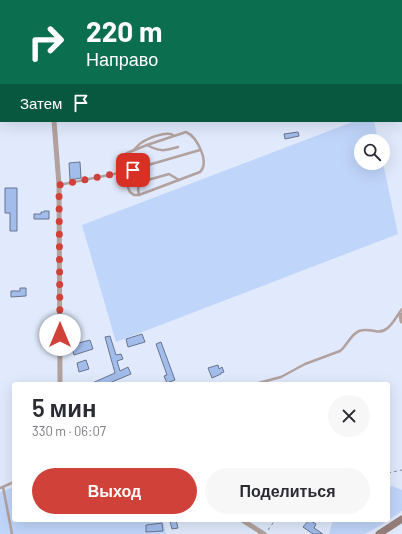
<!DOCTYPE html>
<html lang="ru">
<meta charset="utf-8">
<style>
:root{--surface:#fff;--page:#f7f7f7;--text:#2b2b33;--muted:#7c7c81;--accent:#d04239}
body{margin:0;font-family:Barlow,sans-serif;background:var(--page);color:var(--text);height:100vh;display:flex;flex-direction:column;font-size:15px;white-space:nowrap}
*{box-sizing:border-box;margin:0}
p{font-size:13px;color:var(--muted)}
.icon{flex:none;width:22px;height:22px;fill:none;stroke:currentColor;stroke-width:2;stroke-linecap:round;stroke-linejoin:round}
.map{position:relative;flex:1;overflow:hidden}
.details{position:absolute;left:12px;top:382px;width:378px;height:140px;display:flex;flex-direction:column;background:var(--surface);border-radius:4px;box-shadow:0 4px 16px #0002}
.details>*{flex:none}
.hud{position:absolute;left:0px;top:0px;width:402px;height:122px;box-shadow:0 4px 16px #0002;background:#0b6e4f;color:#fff;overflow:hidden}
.tools{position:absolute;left:354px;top:134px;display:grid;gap:8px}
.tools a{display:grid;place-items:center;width:36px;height:36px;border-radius:50%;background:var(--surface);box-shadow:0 4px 16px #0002;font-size:20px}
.pin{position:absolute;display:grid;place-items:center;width:34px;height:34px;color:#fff;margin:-17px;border-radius:8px;box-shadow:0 2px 6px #0006}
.me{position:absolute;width:44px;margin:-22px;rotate:0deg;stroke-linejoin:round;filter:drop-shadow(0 0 3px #0008)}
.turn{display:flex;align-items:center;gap:14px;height:84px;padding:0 20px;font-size:18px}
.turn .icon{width:52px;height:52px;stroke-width:2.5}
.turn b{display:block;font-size:28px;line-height:34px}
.then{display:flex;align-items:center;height:38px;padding:0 20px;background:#0003;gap:8px;font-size:15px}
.round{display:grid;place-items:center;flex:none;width:42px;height:42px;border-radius:21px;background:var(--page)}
.head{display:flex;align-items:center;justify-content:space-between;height:68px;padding:0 20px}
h1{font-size:24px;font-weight:600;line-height:30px}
.button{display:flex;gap:8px;margin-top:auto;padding:8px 20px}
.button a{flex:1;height:46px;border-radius:24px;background:var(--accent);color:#fff;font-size:16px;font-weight:600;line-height:46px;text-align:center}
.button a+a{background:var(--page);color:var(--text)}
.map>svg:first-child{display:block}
.green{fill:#c0d5fa}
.building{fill:#a2bceb;stroke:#67758f}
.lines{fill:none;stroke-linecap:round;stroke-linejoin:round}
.path{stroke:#7e8694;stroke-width:1;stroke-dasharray:3 3;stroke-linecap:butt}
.service{stroke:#b2a19f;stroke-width:2.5}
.minor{stroke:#b2a19f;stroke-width:5}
.secondary{stroke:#967e7b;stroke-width:7}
.route{stroke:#d04239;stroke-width:7;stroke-dasharray:0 12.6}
</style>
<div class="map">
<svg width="402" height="534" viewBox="0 0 402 534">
<rect width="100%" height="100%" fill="#e0eafc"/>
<g class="green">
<polygon points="355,121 374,121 378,141 361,141 361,163 383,163 398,234 116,342 82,225"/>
<polygon points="392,486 402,490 402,511 380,526 365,534 329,534 333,520 388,520 388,489"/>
<polygon points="14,487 14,520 163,520 166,534 0,534 0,492"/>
</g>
<g class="building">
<polygon points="298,132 299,136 285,139 284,134"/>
<polygon points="80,162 81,178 70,180 69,163"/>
<polygon points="5,188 17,188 17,231 10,231 10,213 5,213"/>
<polygon points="44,211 49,211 49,219 34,219 34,214 41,214 41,212 44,212"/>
<polygon points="20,288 26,288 26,296 11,297 11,291 20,291"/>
<polygon points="142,334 145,342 128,347 126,339"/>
<polygon points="110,336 116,355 121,354 123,359 117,361 120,371 128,367 131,374 107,384 90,384 115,373 105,337"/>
<polygon points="90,340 93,349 74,355 71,345"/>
<polygon points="161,342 175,380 167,383 164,376 167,375 156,344"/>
<polygon points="86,360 89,369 79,372 77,363"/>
<polygon points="218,365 219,369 222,367 224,372 221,373 221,374 212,378 208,368"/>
<polygon points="176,520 178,528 172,529 170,521"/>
<polygon points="309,520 316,524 314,528 323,534 313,534 303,527"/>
<polygon points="162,523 163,531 146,532 146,525"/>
</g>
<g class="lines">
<g class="path">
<polyline points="388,473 402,470"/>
<polyline points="360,520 360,522"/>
<polyline points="268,530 275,520"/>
</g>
<g class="service">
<polyline points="2,0 4,1"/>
<polyline points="267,0 267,1"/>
<polyline points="271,1 276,0"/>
<polyline points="0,94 1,94"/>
<path d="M186,132C197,137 210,162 200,172L139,195H134L130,192L125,181L122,164L124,156L127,153L147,145Z"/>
<path d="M147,145C160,152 163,151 178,147"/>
<path d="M134,150C136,148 139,144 141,143C148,138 166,131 173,135"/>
<polyline points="133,170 136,179 140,182 138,189 139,195"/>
<polyline points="59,185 124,172 200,150"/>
<polyline points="127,186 169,174 179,180"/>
<path d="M255,384L281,377L305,364L340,351C347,346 350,335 359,331C365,329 369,330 375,331C388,335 395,318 402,309"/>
<polyline points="3,487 12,534"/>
<polyline points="0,488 14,482"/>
</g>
<g class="minor">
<polyline points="337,0 338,1"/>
<polyline points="104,1 104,0"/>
<polyline points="211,1 213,0"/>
<polyline points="401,43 402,43"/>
<polyline points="54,121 59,185 60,384"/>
<polyline points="402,315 401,315 402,321"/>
<polyline points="242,520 264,534"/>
</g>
<polyline class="secondary" points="379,534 402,519"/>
</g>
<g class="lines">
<polyline class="route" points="60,335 59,185 133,170"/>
</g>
</svg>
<div class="tools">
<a><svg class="icon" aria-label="search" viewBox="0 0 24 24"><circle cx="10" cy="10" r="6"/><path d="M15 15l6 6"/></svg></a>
</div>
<div class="pin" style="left:133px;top:170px;background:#d93025"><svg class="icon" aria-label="arrive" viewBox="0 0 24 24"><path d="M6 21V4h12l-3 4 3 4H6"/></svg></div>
<svg class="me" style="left:60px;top:335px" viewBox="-20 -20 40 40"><circle r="19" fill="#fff"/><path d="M0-13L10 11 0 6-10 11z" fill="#d04239"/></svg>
<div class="hud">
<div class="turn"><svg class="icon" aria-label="right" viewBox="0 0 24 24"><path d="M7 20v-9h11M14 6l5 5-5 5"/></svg><div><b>220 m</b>Направо</div></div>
<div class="then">Затем<svg class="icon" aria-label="arrive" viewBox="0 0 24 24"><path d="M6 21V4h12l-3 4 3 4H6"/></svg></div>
</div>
<section class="details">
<div class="head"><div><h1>5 мин</h1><p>330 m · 06:07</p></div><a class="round"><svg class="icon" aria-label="close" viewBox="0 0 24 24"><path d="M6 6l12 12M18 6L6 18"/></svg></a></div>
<div class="button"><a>Выход</a><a>Поделиться</a></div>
</section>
</div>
